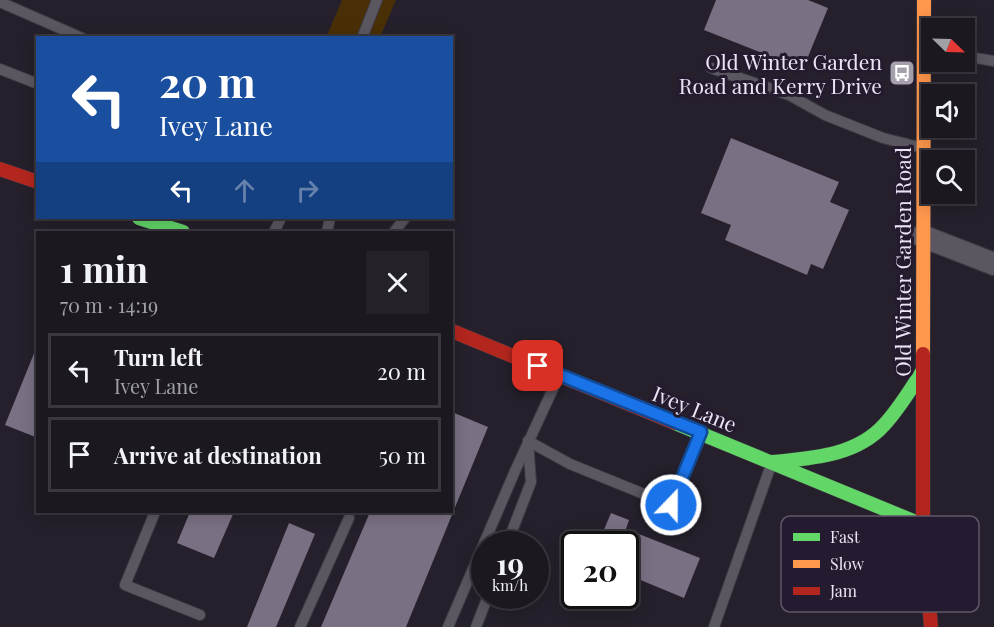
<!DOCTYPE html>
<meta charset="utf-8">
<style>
:root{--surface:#1c1820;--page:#252129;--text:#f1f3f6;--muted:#a0a0a5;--line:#3a373e}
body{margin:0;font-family:"Playfair Display",serif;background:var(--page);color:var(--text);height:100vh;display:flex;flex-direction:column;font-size:22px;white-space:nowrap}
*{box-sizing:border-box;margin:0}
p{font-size:20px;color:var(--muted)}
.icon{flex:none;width:33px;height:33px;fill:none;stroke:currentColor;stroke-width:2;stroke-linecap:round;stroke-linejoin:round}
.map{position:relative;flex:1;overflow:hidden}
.panel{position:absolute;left:36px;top:231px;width:417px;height:282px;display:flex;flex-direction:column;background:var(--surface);border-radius:0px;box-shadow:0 3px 15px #0003,0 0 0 2px var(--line)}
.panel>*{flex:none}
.hud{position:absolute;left:36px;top:36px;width:417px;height:183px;border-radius:0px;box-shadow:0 3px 15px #0003,0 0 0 2px var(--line);background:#1a4fa0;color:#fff;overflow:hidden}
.needle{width:39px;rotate:113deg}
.buttons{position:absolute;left:921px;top:18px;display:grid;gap:12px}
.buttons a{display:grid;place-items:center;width:54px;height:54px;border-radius:0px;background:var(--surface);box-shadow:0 3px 15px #0003,0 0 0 2px var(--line);font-size:30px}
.speed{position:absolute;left:471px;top:531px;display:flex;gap:12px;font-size:30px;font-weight:700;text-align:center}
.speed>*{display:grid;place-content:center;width:78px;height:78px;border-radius:50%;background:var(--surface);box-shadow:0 3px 15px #0003,0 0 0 2px var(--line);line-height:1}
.speed small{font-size:15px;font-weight:400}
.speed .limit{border:3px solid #111;border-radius:9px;background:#fff;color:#111}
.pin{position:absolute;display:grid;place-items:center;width:51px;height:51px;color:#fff;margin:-26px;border-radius:12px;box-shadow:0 3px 9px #0006}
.me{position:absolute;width:66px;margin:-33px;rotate:22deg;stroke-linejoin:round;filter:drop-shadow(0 0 4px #0008)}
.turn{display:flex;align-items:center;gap:21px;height:126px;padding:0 24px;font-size:27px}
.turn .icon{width:78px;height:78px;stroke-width:2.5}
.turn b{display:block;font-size:42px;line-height:51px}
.lanes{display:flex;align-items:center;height:57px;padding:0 24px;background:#0003;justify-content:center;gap:30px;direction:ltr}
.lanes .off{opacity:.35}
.round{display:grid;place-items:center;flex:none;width:63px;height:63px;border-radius:0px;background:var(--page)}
.head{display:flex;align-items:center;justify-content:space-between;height:102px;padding:0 24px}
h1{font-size:36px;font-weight:700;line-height:45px}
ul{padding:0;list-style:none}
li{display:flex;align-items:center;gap:18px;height:75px;margin:0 12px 9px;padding:0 12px;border:3px solid var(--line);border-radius:0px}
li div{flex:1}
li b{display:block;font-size:22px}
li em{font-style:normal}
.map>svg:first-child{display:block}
.green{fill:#492f06}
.building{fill:#7a7084}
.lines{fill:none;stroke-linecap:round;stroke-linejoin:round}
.lane-casing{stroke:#3e3a44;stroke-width:12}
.street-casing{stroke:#3e3a44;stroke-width:24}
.fast-casing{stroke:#3e3a44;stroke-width:15}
.slow-casing{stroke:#3e3a44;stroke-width:15}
.jam-casing{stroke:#3e3a44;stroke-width:15}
.lane{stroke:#5b5761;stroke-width:10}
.street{stroke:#5b5761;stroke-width:22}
.fast{stroke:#63d668;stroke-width:14}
.slow{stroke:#ff974d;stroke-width:14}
.jam{stroke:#b3261e;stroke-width:14}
.route-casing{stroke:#114b97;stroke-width:15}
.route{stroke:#1a73e8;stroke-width:10}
.labels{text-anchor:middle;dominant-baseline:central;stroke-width:6;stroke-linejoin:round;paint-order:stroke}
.poi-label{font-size:21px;fill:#ebe5f3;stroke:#251b30;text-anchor:end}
.street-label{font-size:21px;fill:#ebe5f3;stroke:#251b30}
.key{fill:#251b30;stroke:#60586a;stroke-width:1.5}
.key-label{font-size:16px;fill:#ebe5f3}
</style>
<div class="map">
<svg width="994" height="627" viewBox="0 0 994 627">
<rect width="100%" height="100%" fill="#25202b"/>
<polygon class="green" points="342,0 396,0 380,37 326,38"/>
<g class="building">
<polygon points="716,0 808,0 828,8 803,69 704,30"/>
<polygon points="731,138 839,182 830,202 849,210 823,269 811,264 807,275 725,240 731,225 701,213"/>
<polygon points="37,346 38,346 38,438 5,425"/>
<polygon points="452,412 488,427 406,627 321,627 370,512 452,512"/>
<polygon points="190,512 234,512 214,558 177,543"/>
<polygon points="611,513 629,520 626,529 700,558 684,598 626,574 626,544 598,544"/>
<polygon points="289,523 315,534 276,627 247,627"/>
</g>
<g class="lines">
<g class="lane-casing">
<g id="lane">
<polyline points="0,2 82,38"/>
<polyline points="362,38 377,0"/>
<polyline points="964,56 994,61"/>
<polyline points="711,68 789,95 825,115 883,138 919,147"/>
<polyline points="0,69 38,84"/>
<polyline points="274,232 281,218"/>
<polyline points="327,232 330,218"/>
<polyline points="394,232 405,218"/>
<polyline points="528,441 570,464 671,505 699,436"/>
<polyline points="155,512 125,585 200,615"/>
<polyline points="507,544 531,482 528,441"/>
<polyline points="300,627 349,518"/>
<polyline points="448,627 515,471 558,378"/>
<polyline points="476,627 488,596"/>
<polyline points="714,627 771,465"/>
</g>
</g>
<g class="street-casing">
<polyline id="street" points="922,236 994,264"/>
</g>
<g class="fast-casing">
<g id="fast">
<polyline points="139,218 183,232"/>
<polyline points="675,423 923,525"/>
<path d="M773,462C812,458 856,456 884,425C899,409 910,390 922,372"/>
</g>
</g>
<g class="slow-casing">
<polyline id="slow" points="923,354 924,0"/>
</g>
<g class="jam-casing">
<g id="jam">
<polyline points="0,169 38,182"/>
<polyline points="452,331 675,423"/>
<polyline points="923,354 923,525 931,627"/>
</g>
</g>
<use href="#lane" class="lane"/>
<use href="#street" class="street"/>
<use href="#fast" class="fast"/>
<use href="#slow" class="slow"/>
<use href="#jam" class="jam"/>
</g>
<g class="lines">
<g class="route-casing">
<polyline id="route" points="538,366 701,432 671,505"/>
</g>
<use href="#route" class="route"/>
</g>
<defs>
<g id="bus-square" transform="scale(1.35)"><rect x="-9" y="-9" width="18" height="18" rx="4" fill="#a6a0ad" stroke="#251b30"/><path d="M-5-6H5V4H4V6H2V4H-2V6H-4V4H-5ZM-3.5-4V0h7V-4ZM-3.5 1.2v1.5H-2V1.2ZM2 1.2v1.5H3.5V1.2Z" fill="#fff"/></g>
</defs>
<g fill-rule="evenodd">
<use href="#bus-square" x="902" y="73"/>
</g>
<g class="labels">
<g class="poi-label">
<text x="882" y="61">Old Winter Garden<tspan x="882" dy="24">Road and Kerry Drive</tspan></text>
</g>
<g class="street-label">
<text transform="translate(902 262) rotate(-90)">Old Winter Garden Road</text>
<text transform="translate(695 408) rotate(22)">Ivey Lane</text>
</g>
</g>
<rect x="781" y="516" width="198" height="96" rx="9" class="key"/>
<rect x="793" y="533" width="27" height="8" fill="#63d668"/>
<rect x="793" y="560" width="27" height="8" fill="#ff974d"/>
<rect x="793" y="587" width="27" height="8" fill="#b3261e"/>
<g class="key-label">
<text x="830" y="543">Fast</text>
<text x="830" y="570">Slow</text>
<text x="830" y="597">Jam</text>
</g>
</svg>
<div class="buttons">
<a><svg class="needle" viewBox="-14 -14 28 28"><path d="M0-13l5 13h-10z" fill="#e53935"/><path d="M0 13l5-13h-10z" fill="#a0a0a5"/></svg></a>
<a><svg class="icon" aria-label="sound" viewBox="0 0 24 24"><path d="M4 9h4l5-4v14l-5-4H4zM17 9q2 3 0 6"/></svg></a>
<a><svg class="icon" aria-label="search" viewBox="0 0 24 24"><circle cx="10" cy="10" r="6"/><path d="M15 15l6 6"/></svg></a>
</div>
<div class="speed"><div>19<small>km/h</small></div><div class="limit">20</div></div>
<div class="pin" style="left:538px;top:366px;background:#d93025"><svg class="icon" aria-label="arrive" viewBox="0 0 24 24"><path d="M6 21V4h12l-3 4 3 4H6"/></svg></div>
<svg class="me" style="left:671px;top:505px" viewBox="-20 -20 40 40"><circle r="17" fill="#1a73e8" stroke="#fff" stroke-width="3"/><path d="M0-11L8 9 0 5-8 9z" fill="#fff"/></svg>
<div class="hud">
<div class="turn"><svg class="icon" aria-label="left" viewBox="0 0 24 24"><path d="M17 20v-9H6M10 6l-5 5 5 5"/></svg><div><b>20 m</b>Ivey Lane</div></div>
<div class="lanes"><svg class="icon" aria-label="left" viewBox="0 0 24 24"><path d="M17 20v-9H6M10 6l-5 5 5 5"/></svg><svg class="icon off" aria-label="ahead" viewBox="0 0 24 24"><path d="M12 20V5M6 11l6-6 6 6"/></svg><svg class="icon off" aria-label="right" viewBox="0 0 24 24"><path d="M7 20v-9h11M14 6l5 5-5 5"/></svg></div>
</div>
<section class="panel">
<div class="head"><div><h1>1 min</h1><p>70 m · 14:19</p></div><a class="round"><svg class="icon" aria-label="close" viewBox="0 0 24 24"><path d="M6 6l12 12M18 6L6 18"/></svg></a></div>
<ul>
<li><svg class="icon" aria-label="left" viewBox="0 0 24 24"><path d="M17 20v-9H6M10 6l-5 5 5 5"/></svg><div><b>Turn left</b><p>Ivey Lane</p></div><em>20 m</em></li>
<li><svg class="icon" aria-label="arrive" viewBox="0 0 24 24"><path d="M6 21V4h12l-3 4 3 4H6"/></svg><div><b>Arrive at destination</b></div><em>50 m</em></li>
</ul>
</section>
</div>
